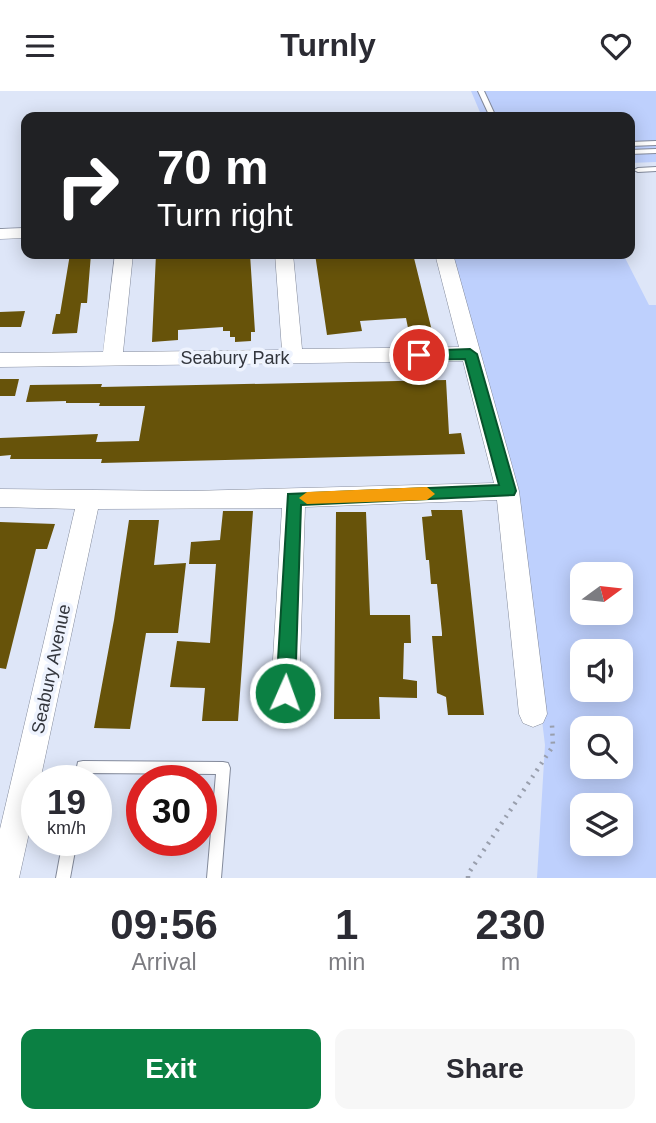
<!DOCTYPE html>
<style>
:root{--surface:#fff;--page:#f7f7f7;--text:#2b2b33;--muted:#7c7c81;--accent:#0b8043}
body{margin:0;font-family:Arial,sans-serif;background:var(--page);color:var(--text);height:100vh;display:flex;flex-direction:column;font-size:26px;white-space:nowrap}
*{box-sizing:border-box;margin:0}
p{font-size:23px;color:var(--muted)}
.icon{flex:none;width:38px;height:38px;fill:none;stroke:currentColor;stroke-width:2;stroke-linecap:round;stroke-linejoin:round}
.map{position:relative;height:787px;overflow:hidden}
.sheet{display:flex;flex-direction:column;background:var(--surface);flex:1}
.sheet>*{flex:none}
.top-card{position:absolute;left:21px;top:21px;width:614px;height:147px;border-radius:14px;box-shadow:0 4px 18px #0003;background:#202124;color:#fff;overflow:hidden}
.needle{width:46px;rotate:75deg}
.buttons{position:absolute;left:570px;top:471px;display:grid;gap:14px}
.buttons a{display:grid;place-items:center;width:63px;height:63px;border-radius:14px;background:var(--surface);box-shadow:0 4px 18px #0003;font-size:35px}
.speed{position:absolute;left:21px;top:674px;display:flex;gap:14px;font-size:35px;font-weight:700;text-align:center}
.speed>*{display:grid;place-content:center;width:91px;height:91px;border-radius:50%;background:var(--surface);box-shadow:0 4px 18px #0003;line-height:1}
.speed small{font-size:18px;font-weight:400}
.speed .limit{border:10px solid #d22;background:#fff;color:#111}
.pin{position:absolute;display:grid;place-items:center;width:60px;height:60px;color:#fff;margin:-30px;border:4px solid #fff;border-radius:50%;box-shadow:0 2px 7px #0007}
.me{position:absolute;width:77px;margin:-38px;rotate:2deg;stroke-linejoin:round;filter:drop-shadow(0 0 5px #0008)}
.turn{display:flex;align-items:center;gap:24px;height:147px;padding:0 21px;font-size:32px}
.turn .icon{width:91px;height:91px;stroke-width:2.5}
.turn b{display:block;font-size:49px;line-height:60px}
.eta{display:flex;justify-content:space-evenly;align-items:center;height:119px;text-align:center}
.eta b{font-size:42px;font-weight:800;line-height:49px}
.primary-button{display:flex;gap:14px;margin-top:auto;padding:14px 21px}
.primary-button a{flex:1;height:80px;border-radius:14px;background:var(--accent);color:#fff;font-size:28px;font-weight:800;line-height:80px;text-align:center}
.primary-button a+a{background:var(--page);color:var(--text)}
header{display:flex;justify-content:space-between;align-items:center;height:91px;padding:0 21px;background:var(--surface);font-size:32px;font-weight:800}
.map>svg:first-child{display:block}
.green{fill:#bed0fd;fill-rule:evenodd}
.building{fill:#67530a}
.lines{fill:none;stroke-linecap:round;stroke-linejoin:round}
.service-casing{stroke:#838a9b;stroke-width:2}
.minor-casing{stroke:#838a9b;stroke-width:1}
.path{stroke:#999fad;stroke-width:4.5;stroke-dasharray:2 6;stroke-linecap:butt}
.service{fill:#fff;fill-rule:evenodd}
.minor{fill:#fff;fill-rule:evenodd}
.route{fill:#0b8043;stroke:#07532c;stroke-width:2}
.slow{fill:#f59e0b}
.labels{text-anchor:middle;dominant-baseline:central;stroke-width:7;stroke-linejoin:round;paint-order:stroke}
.street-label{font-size:18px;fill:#32353c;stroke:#eef3fe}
</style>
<header><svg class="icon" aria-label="menu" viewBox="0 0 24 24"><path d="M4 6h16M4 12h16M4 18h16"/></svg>Turnly<svg class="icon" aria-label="heart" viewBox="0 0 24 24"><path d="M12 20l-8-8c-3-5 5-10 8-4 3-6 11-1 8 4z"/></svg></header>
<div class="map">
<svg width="656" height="787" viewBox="0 0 656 787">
<rect width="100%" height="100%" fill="#dee6f8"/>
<g class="green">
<polygon points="471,0 656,0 656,71 630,72 630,26 482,26"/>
<path d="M450,163H623L649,214H656V787H537L545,654L516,414ZM583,483H621V522H583ZM583,560H621V598H583ZM583,637H621V676H583ZM583,714H621V752H583Z"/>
</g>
<g class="building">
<polygon points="70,163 91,163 87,212 81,212 77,242 52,243 56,223 60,223"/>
<polygon points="156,163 179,163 179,165 250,163 255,241 251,241 251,250 235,251 235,246 230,246 230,240 223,240 223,236 178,239 178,249 152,251"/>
<polygon points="315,163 346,163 347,168 413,163 432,240 409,242 406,227 360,230 362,240 327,244"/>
<polygon points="25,220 21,236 0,236 0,221"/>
<polygon points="0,288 19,288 15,305 0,305"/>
<polygon points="446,289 449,343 461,342 465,363 101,372 102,368 10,368 11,364 0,365 0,347 98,343 96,351 139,350 145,315 99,315 100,312 66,312 66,310 26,311 30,294 102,293 101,296"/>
<polygon points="431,419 462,419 484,624 448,624 446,606 437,602 432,545 442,545 442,542 437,493 431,493 429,469 426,469 422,426 432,425"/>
<polygon points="223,420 253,420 238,630 202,630 205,597 170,596 177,550 210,552 216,473 189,473 191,451 220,449"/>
<polygon points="336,421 366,421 370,524 410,524 411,552 404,552 403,588 417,590 417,607 379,606 380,628 334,628"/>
<polygon points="129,429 159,429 154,474 186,472 178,542 146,542 130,638 94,637 114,529"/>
<polygon points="0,431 55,433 47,458 36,458 6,578 0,577"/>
</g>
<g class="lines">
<g class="service-casing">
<g id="service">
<polygon points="478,0 484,0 496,26 490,26"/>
<polygon points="656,50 656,54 630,55 630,51"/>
<polygon points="656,58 656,62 630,63 630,59"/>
<polygon points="656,76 656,80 638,81 634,79 638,77"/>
<polygon points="83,670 223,671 228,672 230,677 221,787 207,787 216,683 89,682 88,690 74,690 78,671"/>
<polygon points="63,749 77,749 70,787 56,787"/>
</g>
</g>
<g class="minor-casing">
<g id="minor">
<polygon points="26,137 26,147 0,148 0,138"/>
<polygon points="115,163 133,163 123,261 282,259 275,163 293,163 302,258 459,256 435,163 453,163 519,400 547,623 543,632 533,636 523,632 519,623 497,409 305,416 299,602 295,611 285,614 275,611 271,602 282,417 98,418 40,690 37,690 37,706 19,787 0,787 0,738 75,418 0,416 0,398 190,400 494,392 463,270 0,276 0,262 103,261"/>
</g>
</g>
<polyline class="path" points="468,787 468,783 553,655 552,634"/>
<use href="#service" class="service"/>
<use href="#minor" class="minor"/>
</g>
<polygon class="route" points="470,258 477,263 516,400 514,404 301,414 295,602 292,608 285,611 279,608 276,602 288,403 499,394 465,268 419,269 412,264 419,260"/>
<polygon class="slow" points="427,396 435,403 427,409 307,413 299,407 307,401"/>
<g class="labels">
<g class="street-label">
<text x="235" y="267">Seabury Park</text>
<text transform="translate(51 578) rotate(-78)">Seabury Avenue</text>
</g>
</g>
</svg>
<div class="buttons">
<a><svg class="needle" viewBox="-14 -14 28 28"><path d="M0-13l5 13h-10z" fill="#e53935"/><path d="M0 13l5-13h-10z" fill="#7c7c81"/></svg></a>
<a><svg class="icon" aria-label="sound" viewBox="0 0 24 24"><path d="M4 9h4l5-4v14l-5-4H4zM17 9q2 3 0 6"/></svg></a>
<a><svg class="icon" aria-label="search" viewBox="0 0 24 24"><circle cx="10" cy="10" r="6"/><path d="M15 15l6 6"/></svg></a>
<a><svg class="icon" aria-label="layers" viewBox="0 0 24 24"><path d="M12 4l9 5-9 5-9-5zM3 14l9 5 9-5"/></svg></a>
</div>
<div class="speed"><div>19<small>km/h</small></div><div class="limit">30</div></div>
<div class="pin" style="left:419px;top:264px;background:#d93025"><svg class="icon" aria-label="arrive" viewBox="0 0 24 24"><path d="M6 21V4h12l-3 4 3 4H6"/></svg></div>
<svg class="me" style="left:285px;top:602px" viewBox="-20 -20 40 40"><circle r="17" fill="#0b8043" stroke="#fff" stroke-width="3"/><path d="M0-11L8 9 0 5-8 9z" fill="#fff"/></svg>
<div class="top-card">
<div class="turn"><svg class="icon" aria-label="right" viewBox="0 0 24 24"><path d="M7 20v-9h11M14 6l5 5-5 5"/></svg><div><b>70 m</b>Turn right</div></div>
</div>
</div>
<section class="sheet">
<div class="eta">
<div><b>09:56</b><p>Arrival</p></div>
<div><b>1</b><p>min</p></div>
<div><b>230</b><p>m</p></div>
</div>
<div class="primary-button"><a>Exit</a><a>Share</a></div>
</section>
